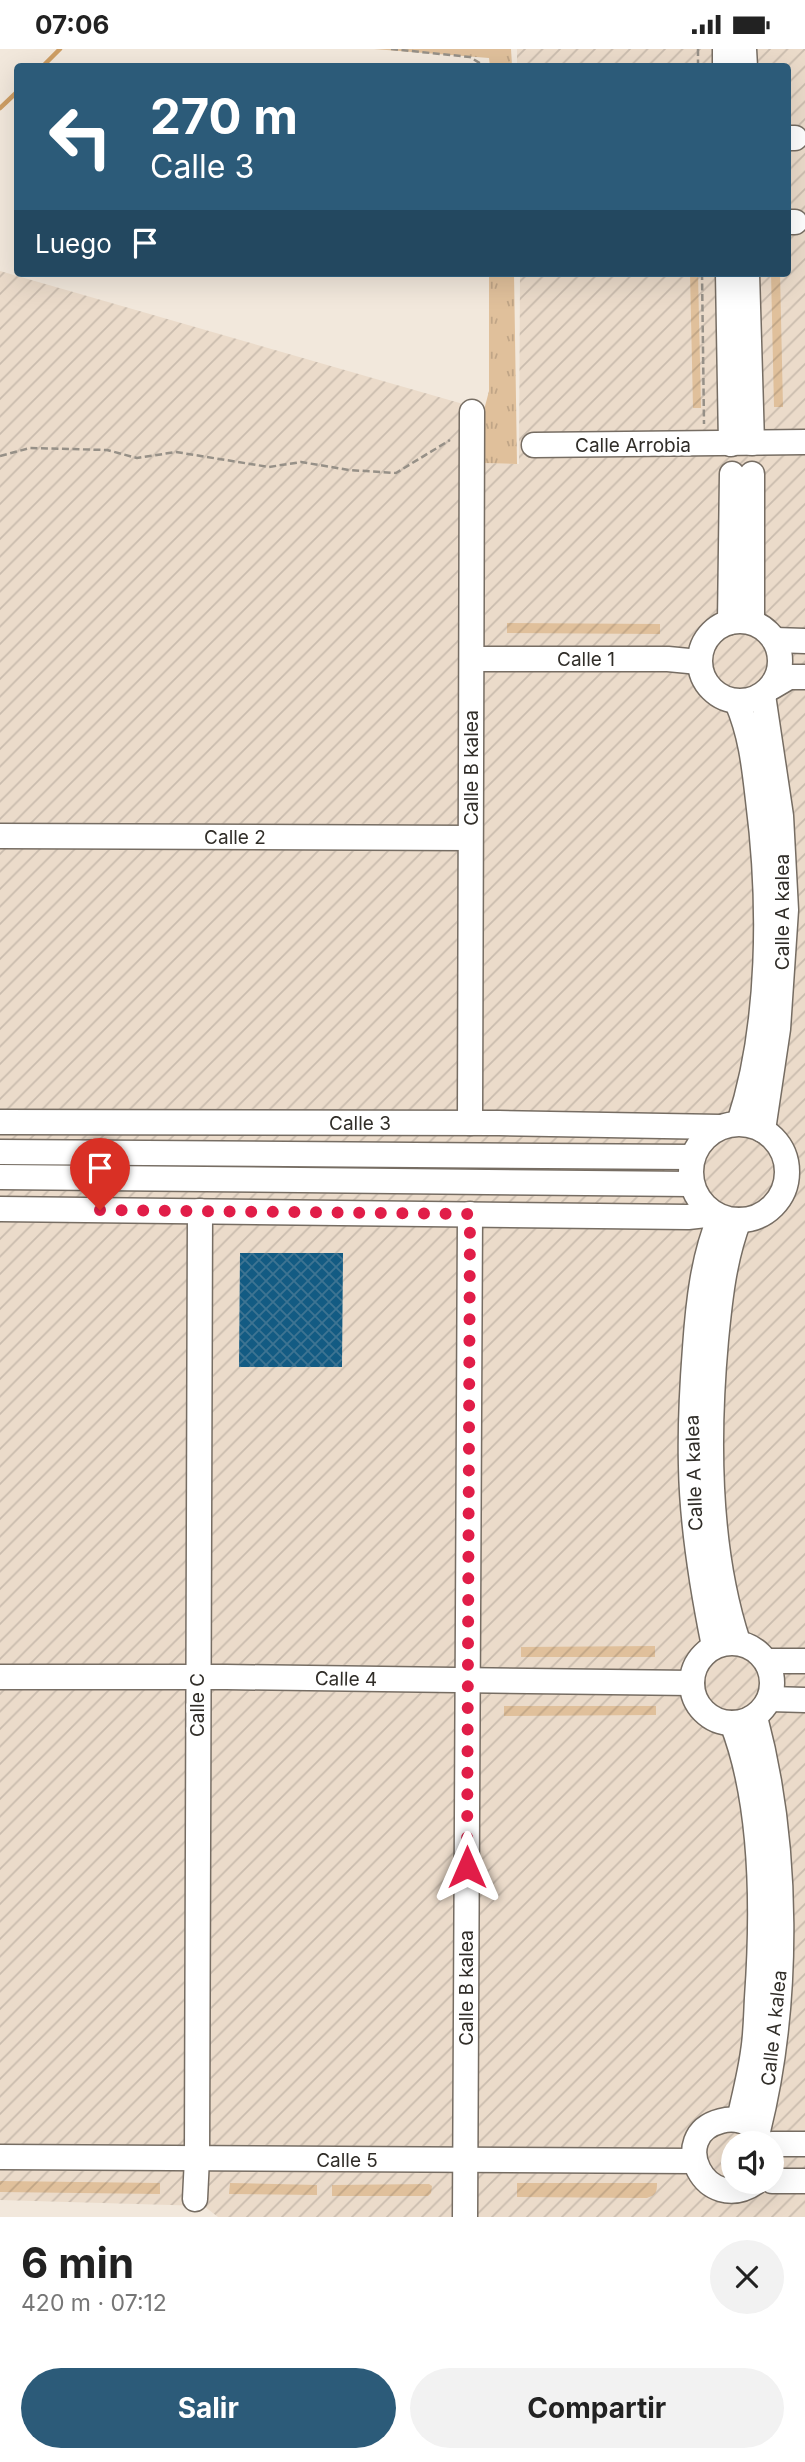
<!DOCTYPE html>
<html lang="es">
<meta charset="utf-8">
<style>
:root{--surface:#fff;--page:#f2f2f2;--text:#222;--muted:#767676;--accent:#2c5b79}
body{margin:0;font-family:Inter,sans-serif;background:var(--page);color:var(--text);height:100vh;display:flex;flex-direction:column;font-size:26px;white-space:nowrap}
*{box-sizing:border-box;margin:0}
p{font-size:23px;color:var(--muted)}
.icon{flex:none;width:38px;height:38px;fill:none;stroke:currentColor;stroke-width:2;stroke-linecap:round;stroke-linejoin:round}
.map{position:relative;height:2168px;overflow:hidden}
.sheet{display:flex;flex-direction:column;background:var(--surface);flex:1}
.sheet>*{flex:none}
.guide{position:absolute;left:14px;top:14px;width:777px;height:214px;border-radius:7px;box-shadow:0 7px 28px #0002;background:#2c5b79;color:#fff;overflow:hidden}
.buttons{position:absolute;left:721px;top:2082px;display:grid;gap:14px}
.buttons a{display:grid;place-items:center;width:63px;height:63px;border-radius:50%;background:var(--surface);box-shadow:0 7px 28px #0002;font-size:35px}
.pin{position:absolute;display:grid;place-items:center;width:60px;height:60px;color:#fff;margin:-72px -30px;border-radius:50% 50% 50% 0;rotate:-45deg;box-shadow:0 0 7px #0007}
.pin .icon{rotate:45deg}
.me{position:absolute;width:77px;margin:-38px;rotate:0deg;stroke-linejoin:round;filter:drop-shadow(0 0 5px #0008)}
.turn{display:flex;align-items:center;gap:24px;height:147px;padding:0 21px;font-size:32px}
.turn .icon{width:91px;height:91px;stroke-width:2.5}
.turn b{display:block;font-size:49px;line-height:60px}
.then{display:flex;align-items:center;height:66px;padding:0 21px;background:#0003;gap:14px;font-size:26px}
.round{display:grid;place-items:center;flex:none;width:74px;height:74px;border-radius:37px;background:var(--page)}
.headline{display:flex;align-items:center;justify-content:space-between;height:119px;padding:0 21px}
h1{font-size:42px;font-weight:700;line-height:52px}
.button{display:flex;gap:14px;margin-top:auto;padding:14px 21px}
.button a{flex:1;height:80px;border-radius:42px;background:var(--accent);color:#fff;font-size:28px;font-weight:700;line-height:80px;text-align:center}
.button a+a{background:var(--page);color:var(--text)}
.status{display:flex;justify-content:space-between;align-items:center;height:49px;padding:0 35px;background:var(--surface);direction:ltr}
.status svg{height:19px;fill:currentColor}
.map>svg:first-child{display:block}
.industrial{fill:url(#industrial-furrows);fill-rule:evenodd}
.grass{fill:url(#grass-tufts)}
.garden{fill:url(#garden-furrows)}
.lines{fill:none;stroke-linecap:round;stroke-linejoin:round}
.stream{stroke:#ce9e64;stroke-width:4.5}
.building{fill:url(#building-cross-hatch)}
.minor-casing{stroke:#766d63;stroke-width:27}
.path{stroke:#969087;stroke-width:2.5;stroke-dasharray:7 3.5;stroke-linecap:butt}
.minor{stroke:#fff;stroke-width:24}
.route{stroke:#e11d48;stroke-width:12;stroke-dasharray:0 21.6}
.labels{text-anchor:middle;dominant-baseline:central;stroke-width:7;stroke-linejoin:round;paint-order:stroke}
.street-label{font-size:19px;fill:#302d28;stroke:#fff}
</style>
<div class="status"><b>07:06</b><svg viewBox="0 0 49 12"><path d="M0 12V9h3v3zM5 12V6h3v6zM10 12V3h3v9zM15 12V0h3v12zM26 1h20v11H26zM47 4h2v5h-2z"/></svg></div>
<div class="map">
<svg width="805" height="2168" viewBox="0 0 805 2168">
<defs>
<pattern id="industrial-furrows" width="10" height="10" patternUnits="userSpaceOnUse" patternTransform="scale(1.75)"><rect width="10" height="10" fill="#ebdbca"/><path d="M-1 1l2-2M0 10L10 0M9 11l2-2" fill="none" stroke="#cabcae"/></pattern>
<pattern id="grass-tufts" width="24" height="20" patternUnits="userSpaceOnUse" patternTransform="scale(1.75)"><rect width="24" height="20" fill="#e0c09b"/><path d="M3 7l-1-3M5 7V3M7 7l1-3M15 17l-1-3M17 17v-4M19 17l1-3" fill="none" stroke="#c0a586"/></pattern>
<pattern id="garden-furrows" width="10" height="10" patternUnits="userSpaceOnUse" patternTransform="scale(1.75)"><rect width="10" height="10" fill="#e0c09b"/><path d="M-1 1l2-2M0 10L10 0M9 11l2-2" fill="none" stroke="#c0a586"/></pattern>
<pattern id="building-cross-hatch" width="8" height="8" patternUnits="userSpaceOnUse" patternTransform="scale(1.75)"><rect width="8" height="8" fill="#135b83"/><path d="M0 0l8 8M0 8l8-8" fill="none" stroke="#3e7492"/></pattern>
</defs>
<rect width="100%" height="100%" fill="#f2e8dc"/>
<path class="industrial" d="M517,0H805V2168H218L204,2157L0,2151V222L484,361V414L519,415L520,224H788V18L517,17ZM733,2095H772V2133H733Z"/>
<g class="grass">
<polygon points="374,0 511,0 512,17 490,17 489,9"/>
<polygon points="489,224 514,224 517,415 484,414 484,361 489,342"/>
</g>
<g class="garden">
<polygon points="690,224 698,224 701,359 693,359"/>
<polygon points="771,224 780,224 783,358 774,358"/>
<polygon points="507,574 660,575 660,585 507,584"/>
<polygon points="236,1115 492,1116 492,1125 236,1123"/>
<polygon points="505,1116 664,1118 664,1125 505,1124"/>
<polygon points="655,1597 655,1608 521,1608 521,1598"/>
<polygon points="504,1657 656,1657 656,1666 504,1667"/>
<polygon points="0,2132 160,2134 160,2145 0,2143"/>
<polygon points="230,2134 317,2136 317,2146 229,2145"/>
<path d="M517,2134H657C657,2143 656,2146 647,2149L517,2148Z"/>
<polygon points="429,2135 432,2137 431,2144 428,2147 332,2147 332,2136"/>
</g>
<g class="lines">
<g class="stream">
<polyline points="42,18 60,0"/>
<polyline points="0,59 18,42"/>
</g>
</g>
<polygon class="building" points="240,1204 343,1204 342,1318 239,1318"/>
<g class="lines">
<g class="minor-casing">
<g id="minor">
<polyline points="725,0 725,18"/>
<polyline points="744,0 745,18"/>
<polyline points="788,89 795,89"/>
<polyline points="788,173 795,173"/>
<polyline points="728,224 731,395"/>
<polyline points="747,224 752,394"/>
<polyline points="534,396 805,393"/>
<polyline points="752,425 752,573"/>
<circle cx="740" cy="612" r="40"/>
<polyline points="730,573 732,425"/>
<polyline points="775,591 805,592"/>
<polyline points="472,610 668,610 699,613"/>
<polyline points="772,638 789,628 805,628"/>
<polyline points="763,646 781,767 786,861 778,980 763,1081"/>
<path d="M737,653C751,686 754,716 758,751C771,852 771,977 739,1074"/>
<polyline points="0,787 470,789"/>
<polyline points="0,1073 499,1074 720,1078"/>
<polyline points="470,1074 472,363"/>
<circle cx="739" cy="1123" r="48"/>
<polyline points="0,1103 692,1108"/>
<polyline points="0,1128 691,1135"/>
<polyline points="0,1160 688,1168 715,1165"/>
<path d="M738,1593C707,1498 707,1390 716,1291C720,1250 724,1210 739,1171"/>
<circle cx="732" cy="1634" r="40"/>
<path d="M714,1597C702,1538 692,1477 691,1417C690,1377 692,1338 695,1299C698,1255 703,1208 720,1168"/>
<polyline points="767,1612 805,1612"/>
<polyline points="0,1628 226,1628 692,1634"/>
<polyline points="770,1650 805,1651"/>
<path d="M755,1668C789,1796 790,1953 758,2082"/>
<path d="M732,1674C763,1754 763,1864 757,1949C756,1967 756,1985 753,2003C750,2025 744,2048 739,2071"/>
<path d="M753,2077C743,2071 732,2069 721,2072C666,2086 705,2168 756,2133"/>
<polyline points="772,2095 805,2095"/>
<polyline points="0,2108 694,2112"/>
<polyline points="772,2132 805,2132"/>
<polyline points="195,2150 197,2109 200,1162"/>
<polyline points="465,2168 470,1165"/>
</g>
</g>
<g class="path">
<polyline points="391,0 470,8 486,18"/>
<polyline points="698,0 698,18"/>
<polyline points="702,224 704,375"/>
<polyline points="0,407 30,399 107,401 137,409 176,403 269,418 301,413 349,421 396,424 450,391"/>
</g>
<use href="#minor" class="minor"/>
</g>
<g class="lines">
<polyline class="route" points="100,1161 470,1165 467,1818"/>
</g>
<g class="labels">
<g class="street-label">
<text x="633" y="396">Calle Arrobia</text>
<text x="586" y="610">Calle 1</text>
<text transform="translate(471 719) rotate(-90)">Calle B kalea</text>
<text x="235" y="788">Calle 2</text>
<text transform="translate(782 863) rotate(-90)">Calle A kalea</text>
<text x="360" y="1074">Calle 3</text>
<text transform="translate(694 1424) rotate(-92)">Calle A kalea</text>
<text transform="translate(346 1630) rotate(1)">Calle 4</text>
<text transform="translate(197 1656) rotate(-90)">Calle C</text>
<text transform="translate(466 1939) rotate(-90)">Calle B kalea</text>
<text transform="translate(774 1979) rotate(-84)">Calle A kalea</text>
<text x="347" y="2111">Calle 5</text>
</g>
</g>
</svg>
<div class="buttons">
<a><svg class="icon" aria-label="sound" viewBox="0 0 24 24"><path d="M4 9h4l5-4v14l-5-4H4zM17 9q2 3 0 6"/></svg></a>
</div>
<div class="pin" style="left:100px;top:1161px;background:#d93025"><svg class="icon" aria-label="arrive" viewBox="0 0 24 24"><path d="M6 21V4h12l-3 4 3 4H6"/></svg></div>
<svg class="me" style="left:467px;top:1818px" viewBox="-20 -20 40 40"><path d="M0-17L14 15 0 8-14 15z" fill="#e11d48" stroke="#fff" stroke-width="4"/></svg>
<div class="guide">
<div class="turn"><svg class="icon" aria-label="left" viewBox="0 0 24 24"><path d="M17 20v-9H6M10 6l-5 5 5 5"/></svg><div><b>270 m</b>Calle 3</div></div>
<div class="then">Luego<svg class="icon" aria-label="arrive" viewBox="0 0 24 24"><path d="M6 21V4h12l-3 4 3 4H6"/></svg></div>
</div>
</div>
<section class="sheet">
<div class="headline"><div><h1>6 min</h1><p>420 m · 07:12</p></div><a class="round"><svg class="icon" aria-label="close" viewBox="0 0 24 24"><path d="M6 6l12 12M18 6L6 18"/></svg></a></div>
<div class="button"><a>Salir</a><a>Compartir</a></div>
</section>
